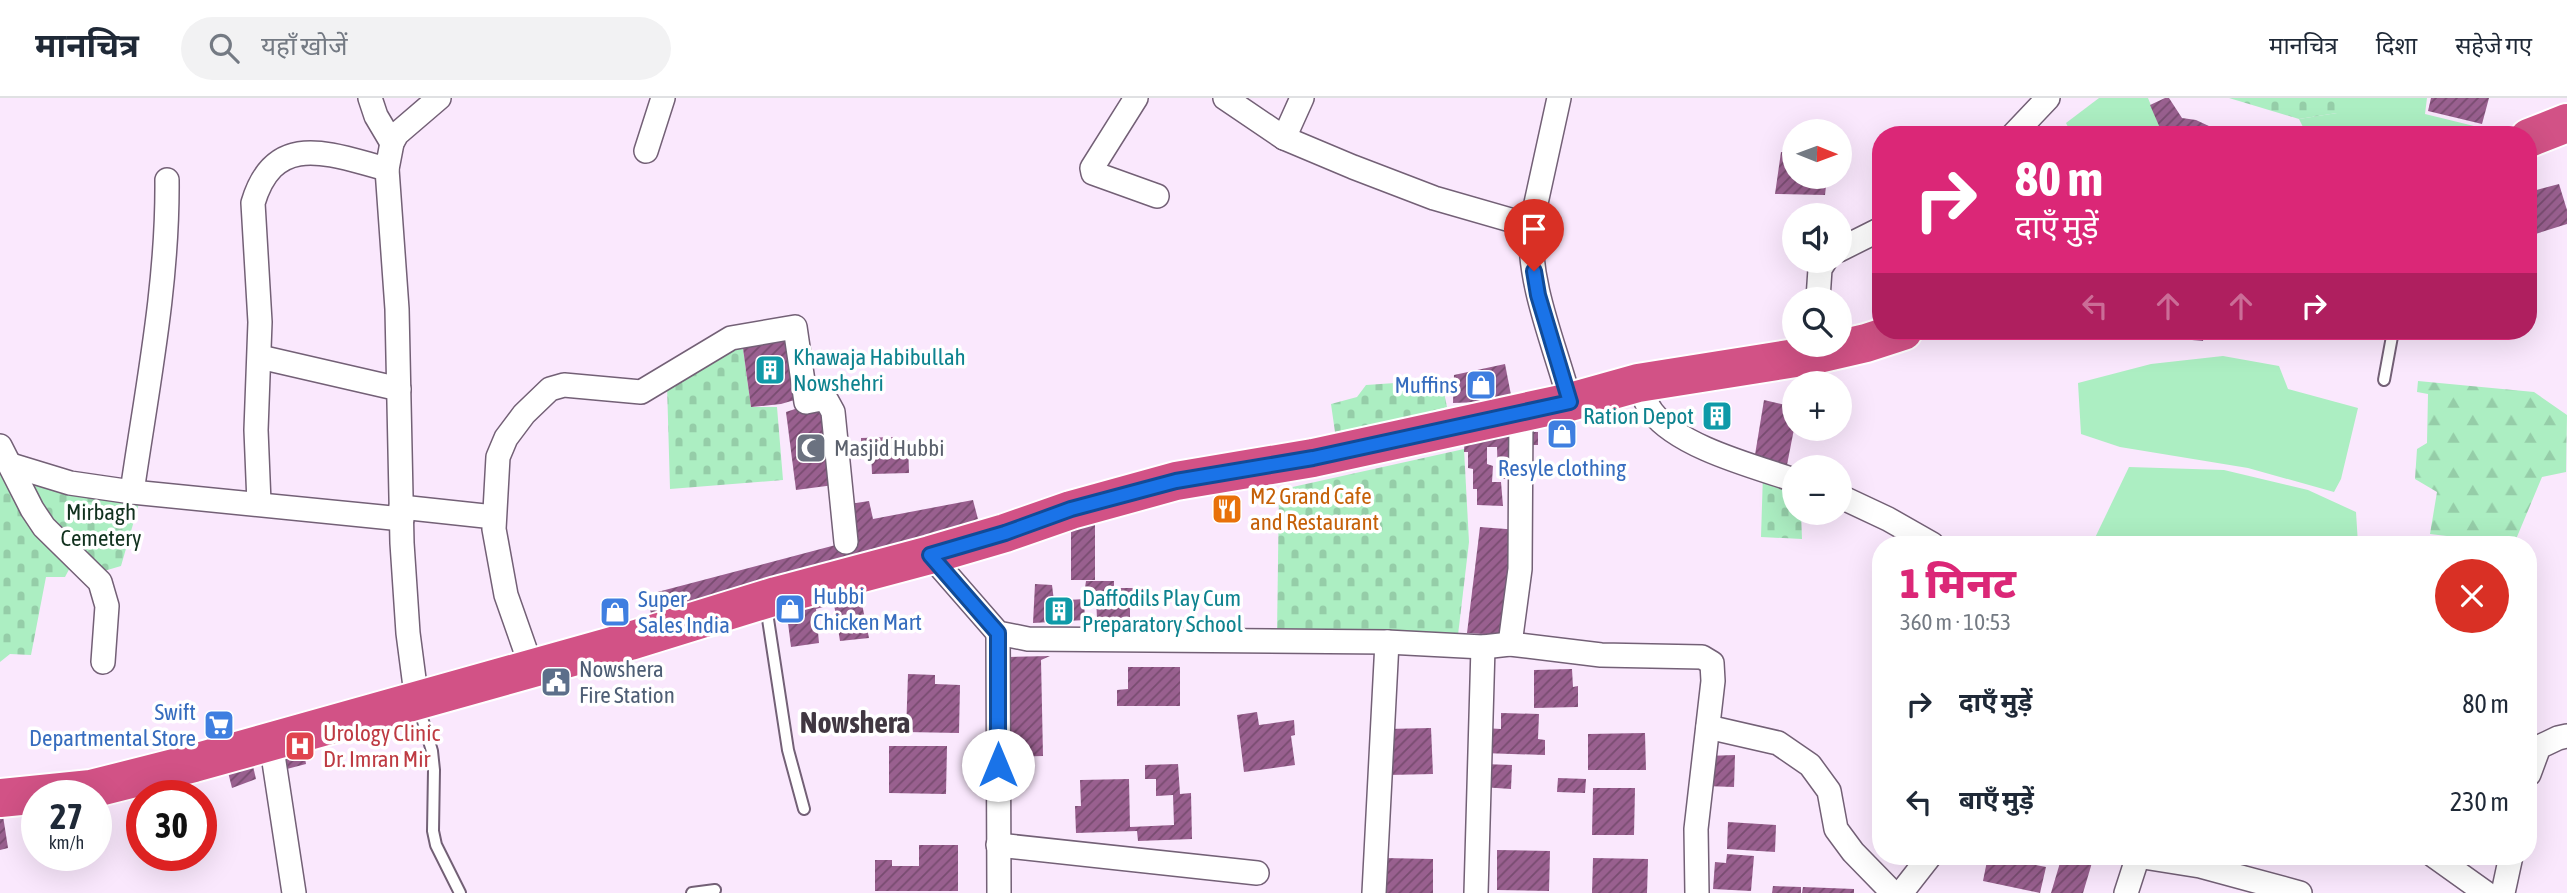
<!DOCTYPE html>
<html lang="hi">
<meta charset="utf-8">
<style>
:root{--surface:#fff;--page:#f2f2f3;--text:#1f2937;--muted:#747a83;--line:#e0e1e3;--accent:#db2777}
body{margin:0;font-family:"Asap Condensed","Noto Sans Devanagari",sans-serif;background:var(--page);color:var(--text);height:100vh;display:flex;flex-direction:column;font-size:26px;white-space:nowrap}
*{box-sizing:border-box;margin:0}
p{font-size:23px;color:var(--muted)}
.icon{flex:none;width:38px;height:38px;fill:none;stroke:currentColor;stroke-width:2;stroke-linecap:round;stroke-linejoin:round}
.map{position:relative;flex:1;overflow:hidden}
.panel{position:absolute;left:1872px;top:438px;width:665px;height:329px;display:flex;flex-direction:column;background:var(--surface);border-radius:28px;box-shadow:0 7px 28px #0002}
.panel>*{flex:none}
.top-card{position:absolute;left:1872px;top:28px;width:665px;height:214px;border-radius:28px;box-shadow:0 7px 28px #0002;background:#db2777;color:#fff;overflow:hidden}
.needle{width:46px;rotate:91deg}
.buttons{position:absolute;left:1782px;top:21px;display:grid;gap:14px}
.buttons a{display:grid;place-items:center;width:70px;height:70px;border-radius:50%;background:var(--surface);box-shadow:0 7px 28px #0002;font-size:35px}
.speed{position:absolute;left:21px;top:682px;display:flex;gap:14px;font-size:35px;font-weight:700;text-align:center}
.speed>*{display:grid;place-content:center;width:91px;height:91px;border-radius:50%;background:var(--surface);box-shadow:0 7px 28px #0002;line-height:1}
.speed small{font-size:18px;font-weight:400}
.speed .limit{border:10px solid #d22;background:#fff;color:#111}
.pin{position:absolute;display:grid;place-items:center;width:60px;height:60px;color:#fff;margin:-72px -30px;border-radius:50% 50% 50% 0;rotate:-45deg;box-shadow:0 0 7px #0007}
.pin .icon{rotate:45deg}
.me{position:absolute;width:77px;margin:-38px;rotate:0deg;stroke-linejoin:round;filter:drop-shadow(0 0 5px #0008)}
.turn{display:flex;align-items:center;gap:24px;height:147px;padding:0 28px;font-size:32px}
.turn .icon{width:91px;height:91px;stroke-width:2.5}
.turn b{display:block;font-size:49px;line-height:60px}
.lanes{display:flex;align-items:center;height:66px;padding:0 28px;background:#0003;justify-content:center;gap:35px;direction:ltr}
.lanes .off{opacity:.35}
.round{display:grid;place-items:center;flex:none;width:74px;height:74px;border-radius:37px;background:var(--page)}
.summary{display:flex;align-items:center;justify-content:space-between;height:119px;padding:0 28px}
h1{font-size:42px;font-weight:800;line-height:52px;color:var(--accent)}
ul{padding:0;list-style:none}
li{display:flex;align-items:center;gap:21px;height:98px;padding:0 28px}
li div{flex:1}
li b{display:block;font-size:26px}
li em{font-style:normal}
header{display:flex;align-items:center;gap:42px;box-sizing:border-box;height:98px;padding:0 35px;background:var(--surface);border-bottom:2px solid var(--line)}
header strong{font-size:33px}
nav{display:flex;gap:38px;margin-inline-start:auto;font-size:24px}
.search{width:490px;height:63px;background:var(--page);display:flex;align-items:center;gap:18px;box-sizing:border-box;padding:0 24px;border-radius:38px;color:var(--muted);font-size:26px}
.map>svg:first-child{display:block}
.grass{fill:#aceec2}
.forest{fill:url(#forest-firs)}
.cemetery{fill:url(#cemetery-stones)}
.building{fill:url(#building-hatch)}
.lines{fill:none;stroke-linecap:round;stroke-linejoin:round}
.lane-casing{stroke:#736076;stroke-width:14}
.street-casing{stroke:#736076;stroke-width:26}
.highway-casing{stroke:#fff;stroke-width:42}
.lane{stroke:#fff;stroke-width:10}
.street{stroke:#fff;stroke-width:23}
.highway{stroke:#d25286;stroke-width:38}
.route-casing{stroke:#114b97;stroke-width:18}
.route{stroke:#1a73e8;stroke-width:12}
.labels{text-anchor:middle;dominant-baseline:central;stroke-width:7;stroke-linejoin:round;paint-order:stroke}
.culture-label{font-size:23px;fill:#0d838f;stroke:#fff;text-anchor:start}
.shop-label{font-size:23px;fill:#366cbe;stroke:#fff;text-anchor:end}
.worship-label{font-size:23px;fill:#5b616d;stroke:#fff;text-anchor:start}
.food-label{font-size:23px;fill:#c56008;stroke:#fff;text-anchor:start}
.park-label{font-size:23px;fill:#11311e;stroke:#fff}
.service-label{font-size:23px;fill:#4e5e75;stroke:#fff;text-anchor:start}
.health-label{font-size:23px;fill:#be3a42;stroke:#fff;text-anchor:start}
.district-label{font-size:30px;font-weight:bold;fill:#403741;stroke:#fff}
</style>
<header>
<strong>मानचित्र</strong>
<div class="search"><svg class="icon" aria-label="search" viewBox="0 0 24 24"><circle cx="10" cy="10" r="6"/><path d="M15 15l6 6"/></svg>यहाँ खोजें</div>
<nav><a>मानचित्र</a><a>दिशा</a><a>सहेजे गए</a></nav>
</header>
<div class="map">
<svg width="2567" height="795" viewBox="0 0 2567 795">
<defs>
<pattern id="forest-firs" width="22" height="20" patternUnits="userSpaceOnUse" patternTransform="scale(1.75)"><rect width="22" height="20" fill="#aceec2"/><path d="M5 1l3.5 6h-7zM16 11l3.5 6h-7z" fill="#95cda8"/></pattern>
<pattern id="cemetery-stones" width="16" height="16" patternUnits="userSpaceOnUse" patternTransform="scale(1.75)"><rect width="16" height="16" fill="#aceec2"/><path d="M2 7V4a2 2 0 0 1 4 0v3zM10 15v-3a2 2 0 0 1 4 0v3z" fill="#95cda8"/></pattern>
<pattern id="building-hatch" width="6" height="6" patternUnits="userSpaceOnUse" patternTransform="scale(1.75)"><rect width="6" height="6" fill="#99608f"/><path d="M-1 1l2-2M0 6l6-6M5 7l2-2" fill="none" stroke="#784c70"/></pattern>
</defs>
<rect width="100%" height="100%" fill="#fae8fd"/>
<g class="grass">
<polygon points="2099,0 2148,0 2163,37 2072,37 2066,25"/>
<polygon points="2337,0 2427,0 2425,16 2474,28 2454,37 2307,37 2299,21 2337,15"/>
<polygon points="2223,258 2279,268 2288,291 2358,310 2341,381 2334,394 2248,370 2120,349 2081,336 2078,285 2151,266"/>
<polygon points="2129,369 2224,372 2308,392 2356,414 2358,446 2092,446"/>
</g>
<polygon class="forest" points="2418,283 2534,294 2567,317 2566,374 2542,379 2514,446 2430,436 2437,394 2415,381 2417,351 2427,345 2428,296 2417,294"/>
<g class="cemetery">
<polygon points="2229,0 2337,0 2337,15 2299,21"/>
<polygon points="742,243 751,309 777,309 783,382 670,391 667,287"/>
<polygon points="1395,285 1442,285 1447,309 1399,322 1335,334 1331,306 1357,299 1366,287"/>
<polygon points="1464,351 1469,444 1458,537 1277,535 1279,392"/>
<polygon points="0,356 74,462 65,479 46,479 31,557 10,556 0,564"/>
<polygon points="1763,375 1794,386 1794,415 1801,415 1802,441 1761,439"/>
<polygon points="29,380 140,402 121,468 104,473 43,410"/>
</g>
<g class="building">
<polygon points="2165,0 2169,0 2182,20 2196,22 2211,29 2208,37 2163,37 2150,7"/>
<polygon points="2431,0 2489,0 2482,26 2428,13"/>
<polygon points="1781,54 1794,55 1794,79 1827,79 1825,97 1775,96"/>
<polygon points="2559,86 2567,112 2567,126 2529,138 2529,94"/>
<polygon points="2181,233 2204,233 2203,243 2181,241"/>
<polygon points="789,236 798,301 781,306 751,309 742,243"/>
<polygon points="1505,266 1511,297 1481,304 1453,305 1454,277"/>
<polygon points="1764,302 1794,309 1794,331 1786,372 1754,363"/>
<polygon points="804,308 827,309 834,387 796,392 786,314"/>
<polygon points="1711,308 1726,311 1723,329 1707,324"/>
<polygon points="1516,325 1517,381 1498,381 1497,349 1487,349 1487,366 1493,368 1492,384 1501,384 1503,408 1477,407 1477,391 1473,391 1473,371 1468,370 1468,354 1464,354 1465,333"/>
<rect x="1526" y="334" width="12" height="13"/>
<polygon points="893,339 893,342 908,342 909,375 872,376 871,352 861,352 861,340"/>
<polygon points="973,402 979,425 869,452 869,460 652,519 646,497 847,444 843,407 869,403 873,421"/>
<rect x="1071" y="418" width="24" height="64"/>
<polygon points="1480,429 1519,432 1500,537 1467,535"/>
<polygon points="857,482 869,540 840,543 834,506 816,511 819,545 791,549 785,501"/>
<polygon points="1086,483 1114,483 1114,490 1151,490 1151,507 1130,507 1130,523 1097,522 1096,496 1084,496"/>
<polygon points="1035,486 1052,487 1054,503 1084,501 1085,522 1033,525"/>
<polygon points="1050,558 1041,562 1043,658 1010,659 1008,559"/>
<polygon points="1128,569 1180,569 1180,608 1117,608 1117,592 1128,591"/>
<polygon points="1572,571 1573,589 1578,588 1578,609 1534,610 1534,572"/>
<polygon points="563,572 568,590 551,597 544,578"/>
<polygon points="908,576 935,577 935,586 960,587 959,635 906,634"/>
<polygon points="1257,614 1259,627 1294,622 1295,637 1291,638 1295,667 1244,674 1237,617"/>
<polygon points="1501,615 1539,616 1538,641 1545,642 1545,657 1483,655 1484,630 1501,631"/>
<polygon points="1431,630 1433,676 1388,677 1387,631"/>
<polygon points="1645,635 1646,672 1588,672 1588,636"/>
<polygon points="889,648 947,648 946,696 889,695"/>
<polygon points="279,650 315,651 304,654 306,666 283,672"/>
<polygon points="1735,657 1734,689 1705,688 1705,658"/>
<polygon points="252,664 256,681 232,690 228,674"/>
<polygon points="1178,666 1180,696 1191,695 1192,741 1138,743 1137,733 1076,735 1075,708 1081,708 1080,682 1129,681 1130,729 1174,727 1173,697 1156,698 1156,681 1145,681 1145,667"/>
<polygon points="1483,666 1512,667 1511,691 1482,689"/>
<polygon points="1558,680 1586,681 1585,695 1557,694"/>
<polygon points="1593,690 1635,690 1634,737 1592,737"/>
<polygon points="0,718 3,718 8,750 0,752"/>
<polygon points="1728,724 1776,727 1775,754 1727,751"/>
<polygon points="919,747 958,747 958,793 875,793 875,762 892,762 892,768 919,768"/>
<polygon points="1497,752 1550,753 1549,793 1497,792"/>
<polygon points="1727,756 1754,758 1751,793 1713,791 1715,764 1726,765"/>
<polygon points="1988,758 2046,769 2040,795 1983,783"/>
<polygon points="2062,758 2094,758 2083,795 2051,795"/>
<polygon points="1384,760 1433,761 1433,795 1383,795"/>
<polygon points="1593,760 1648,761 1647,795 1592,795"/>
<polygon points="1773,788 1801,789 1801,795 1772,795"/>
<polygon points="1803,789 1854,791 1854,795 1802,795"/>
</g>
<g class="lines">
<g class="lane-casing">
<g id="lane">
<polyline points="2384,282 2393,233"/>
<polyline points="766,508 788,652 804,711"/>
<polyline points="419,610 432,653 434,672 433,733 436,747 460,795"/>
<polyline points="692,795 715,792"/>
</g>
</g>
<g class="street-casing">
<g id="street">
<polyline points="370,0 376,18 392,45"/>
<polyline points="1136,0 1092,70 1093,75 1157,98"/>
<polyline points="1225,0 1284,40 1353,69 1434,100 1531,128"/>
<path d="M1559,0L1531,128C1528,188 1555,247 1570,304"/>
<polyline points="2013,37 2048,0"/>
<polyline points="1284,40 1302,0"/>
<polyline points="646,53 663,0"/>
<polyline points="1839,152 1881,131"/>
<polyline points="1818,201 1820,171 1825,163"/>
<polyline points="260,259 399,291"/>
<path d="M1638,285C1642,294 1646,306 1652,314C1679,349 1753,368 1794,382"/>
<polyline points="0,348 32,411 44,429 100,484 107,508 103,564"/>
<polyline points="11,367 70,385 132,394 402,421"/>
<path d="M132,394C147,290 168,187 167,82"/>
<polyline points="1839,398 1888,421 1932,446"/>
<path d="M259,405L256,332L260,224L253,105C275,31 331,57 387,71"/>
<polyline points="401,409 494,419"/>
<polyline points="930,457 998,535 1028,541 1387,544 1483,549 1510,546 1601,557 1702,559 1712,565 1713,583 1696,731 1697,795"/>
<polyline points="998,535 999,795"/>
<polyline points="1510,546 1520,471 1521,315"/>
<polyline points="532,571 506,497 494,431 498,359 506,340 524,316 550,291 564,287 641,294 731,240 795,229 806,304 821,301 827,303 833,314 846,444"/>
<polyline points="417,604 408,535 402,445 397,211 387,71 392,45 397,36 439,0"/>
<polyline points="1708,629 1778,645 1810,667 1829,693 1836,731 1853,754 1893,795"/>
<polyline points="271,644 294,795"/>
<polyline points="2529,676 2539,649 2558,640 2567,638"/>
<polyline points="998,747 1257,775"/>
<polyline points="2137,758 2200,768 2300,795"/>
<polyline points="2434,758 2486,795"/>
<polyline points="1374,795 1387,544"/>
<polyline points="1476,795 1483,549"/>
<polyline points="1901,795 1930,758"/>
<polyline points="2126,795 2138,758"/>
<polyline points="2503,795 2511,758"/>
</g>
</g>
<g class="highway-casing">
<g id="highway">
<polyline points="2529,40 2567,25"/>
<polyline points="0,700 91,691 194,665 630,543 776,498 930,457 1005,435 1071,412 1176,383 1313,360 1570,304 1638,285 1814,257 1866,245 1903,233"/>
</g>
</g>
<use href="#lane" class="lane"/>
<use href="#street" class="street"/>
<use href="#highway" class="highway"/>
</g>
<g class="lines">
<g class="route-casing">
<polyline id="route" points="998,667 998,535 930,457 1005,435 1071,411 1176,383 1313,360 1570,304 1538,197 1534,173"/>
</g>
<use href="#route" class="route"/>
</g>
<defs>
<g id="building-square" transform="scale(1.575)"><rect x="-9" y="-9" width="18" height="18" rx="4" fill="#0f9aa8" stroke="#fff"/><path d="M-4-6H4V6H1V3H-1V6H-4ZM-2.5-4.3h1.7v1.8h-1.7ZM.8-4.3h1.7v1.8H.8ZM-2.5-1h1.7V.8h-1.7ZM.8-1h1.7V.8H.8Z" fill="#fff"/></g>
<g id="shop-square" transform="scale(1.575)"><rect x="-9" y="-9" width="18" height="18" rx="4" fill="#3f7fe0" stroke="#fff"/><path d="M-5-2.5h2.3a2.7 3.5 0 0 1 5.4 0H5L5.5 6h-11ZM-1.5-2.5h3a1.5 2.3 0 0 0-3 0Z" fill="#fff"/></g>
<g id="mosque-square" transform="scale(1.575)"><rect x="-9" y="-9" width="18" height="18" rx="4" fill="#6b7280" stroke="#fff"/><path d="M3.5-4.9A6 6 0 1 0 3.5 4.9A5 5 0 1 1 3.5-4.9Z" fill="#fff"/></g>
<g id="restaurant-square" transform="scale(1.575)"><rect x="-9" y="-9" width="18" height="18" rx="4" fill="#e8710a" stroke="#fff"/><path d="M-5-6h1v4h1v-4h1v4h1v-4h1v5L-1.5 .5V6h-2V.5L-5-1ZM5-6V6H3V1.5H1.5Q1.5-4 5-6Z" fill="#fff"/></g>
<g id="civic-square" transform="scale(1.575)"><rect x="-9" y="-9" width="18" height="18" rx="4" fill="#5c6f8a" stroke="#fff"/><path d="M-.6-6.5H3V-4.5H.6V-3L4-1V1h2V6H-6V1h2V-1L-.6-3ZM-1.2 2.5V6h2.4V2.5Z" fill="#fff"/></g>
<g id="supermarket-square" transform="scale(1.575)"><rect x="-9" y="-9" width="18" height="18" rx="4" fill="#3f7fe0" stroke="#fff"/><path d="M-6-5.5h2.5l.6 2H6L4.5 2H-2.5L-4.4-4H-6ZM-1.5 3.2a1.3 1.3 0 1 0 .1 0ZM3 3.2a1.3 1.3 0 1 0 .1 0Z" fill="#fff"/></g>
<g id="hospital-square" transform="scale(1.575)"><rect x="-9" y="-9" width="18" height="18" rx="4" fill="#e0444e" stroke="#fff"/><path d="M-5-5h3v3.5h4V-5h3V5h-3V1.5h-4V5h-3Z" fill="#fff"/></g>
</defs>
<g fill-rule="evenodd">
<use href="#building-square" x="770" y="272"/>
<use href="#shop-square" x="1481" y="287"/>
<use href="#building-square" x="1717" y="318"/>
<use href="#shop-square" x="1562" y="336"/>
<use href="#mosque-square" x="811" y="350"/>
<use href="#restaurant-square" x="1227" y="411"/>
<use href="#shop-square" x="790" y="511"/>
<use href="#building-square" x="1059" y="513"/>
<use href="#shop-square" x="615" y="514"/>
<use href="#civic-square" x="556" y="584"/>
<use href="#supermarket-square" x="219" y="627"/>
<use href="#hospital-square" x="300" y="648"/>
</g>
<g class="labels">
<g class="culture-label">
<text x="793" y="259">Khawaja Habibullah<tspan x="793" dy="26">Nowshehri</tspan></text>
<text x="1694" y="318" text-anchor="end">Ration Depot</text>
<text x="1082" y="500">Daffodils Play Cum<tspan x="1082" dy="26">Preparatory School</tspan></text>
</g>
<g class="shop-label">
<text x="1458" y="287">Muffins</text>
<text x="1562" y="370" text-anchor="middle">Resyle clothing</text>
<text x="813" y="498" text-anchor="start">Hubbi<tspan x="813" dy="26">Chicken Mart</tspan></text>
<text x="638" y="501" text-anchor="start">Super<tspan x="638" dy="26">Sales India</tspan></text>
<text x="196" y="614">Swift<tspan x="196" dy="26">Departmental Store</tspan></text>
</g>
<g class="worship-label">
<text x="834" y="350">Masjid Hubbi</text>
</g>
<g class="food-label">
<text x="1250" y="398">M2 Grand Cafe<tspan x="1250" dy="26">and Restaurant</tspan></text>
</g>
<g class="park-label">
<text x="101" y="414">Mirbagh<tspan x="101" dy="26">Cemetery</tspan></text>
</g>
<g class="service-label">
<text x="579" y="571">Nowshera<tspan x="579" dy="26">Fire Station</tspan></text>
</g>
<g class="health-label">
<text x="323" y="635">Urology Clinic<tspan x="323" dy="26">Dr. Imran Mir</tspan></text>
</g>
<g class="district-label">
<text x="855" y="624">Nowshera</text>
</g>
</g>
</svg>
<div class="buttons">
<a><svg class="needle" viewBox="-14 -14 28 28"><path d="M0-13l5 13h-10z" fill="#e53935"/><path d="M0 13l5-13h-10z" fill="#747a83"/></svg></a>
<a><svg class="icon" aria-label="sound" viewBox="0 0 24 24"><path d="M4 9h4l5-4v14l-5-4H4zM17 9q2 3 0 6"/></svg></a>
<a><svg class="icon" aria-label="search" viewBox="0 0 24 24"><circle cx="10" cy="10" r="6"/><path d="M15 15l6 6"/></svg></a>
<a>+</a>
<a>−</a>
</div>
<div class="speed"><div>27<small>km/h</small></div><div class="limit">30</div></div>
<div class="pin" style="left:1534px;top:173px;background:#d93025"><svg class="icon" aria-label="arrive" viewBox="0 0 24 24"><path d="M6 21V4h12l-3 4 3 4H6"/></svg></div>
<svg class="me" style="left:998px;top:667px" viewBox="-20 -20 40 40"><circle r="19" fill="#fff"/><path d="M0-13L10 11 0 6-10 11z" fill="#1a73e8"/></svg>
<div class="top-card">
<div class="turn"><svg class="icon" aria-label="right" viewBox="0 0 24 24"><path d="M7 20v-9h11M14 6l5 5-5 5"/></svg><div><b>80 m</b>दाएँ मुड़ें</div></div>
<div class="lanes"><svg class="icon off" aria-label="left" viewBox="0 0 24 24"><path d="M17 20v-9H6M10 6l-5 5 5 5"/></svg><svg class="icon off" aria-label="ahead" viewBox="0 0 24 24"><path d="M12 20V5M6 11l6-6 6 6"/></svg><svg class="icon off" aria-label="ahead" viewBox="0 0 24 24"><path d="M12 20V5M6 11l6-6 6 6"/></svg><svg class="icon" aria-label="right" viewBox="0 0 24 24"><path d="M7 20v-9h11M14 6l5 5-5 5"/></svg></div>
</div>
<section class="panel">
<div class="summary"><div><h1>1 मिनट</h1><p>360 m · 10:53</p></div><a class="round" style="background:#d93025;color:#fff"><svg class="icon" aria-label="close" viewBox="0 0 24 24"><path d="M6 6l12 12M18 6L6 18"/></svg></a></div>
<ul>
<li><svg class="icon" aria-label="right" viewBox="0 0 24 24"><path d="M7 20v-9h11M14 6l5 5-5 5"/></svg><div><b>दाएँ मुड़ें</b></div><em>80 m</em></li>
<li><svg class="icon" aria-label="left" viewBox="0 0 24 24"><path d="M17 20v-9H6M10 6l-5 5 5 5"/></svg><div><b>बाएँ मुड़ें</b></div><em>230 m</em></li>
</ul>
</section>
</div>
